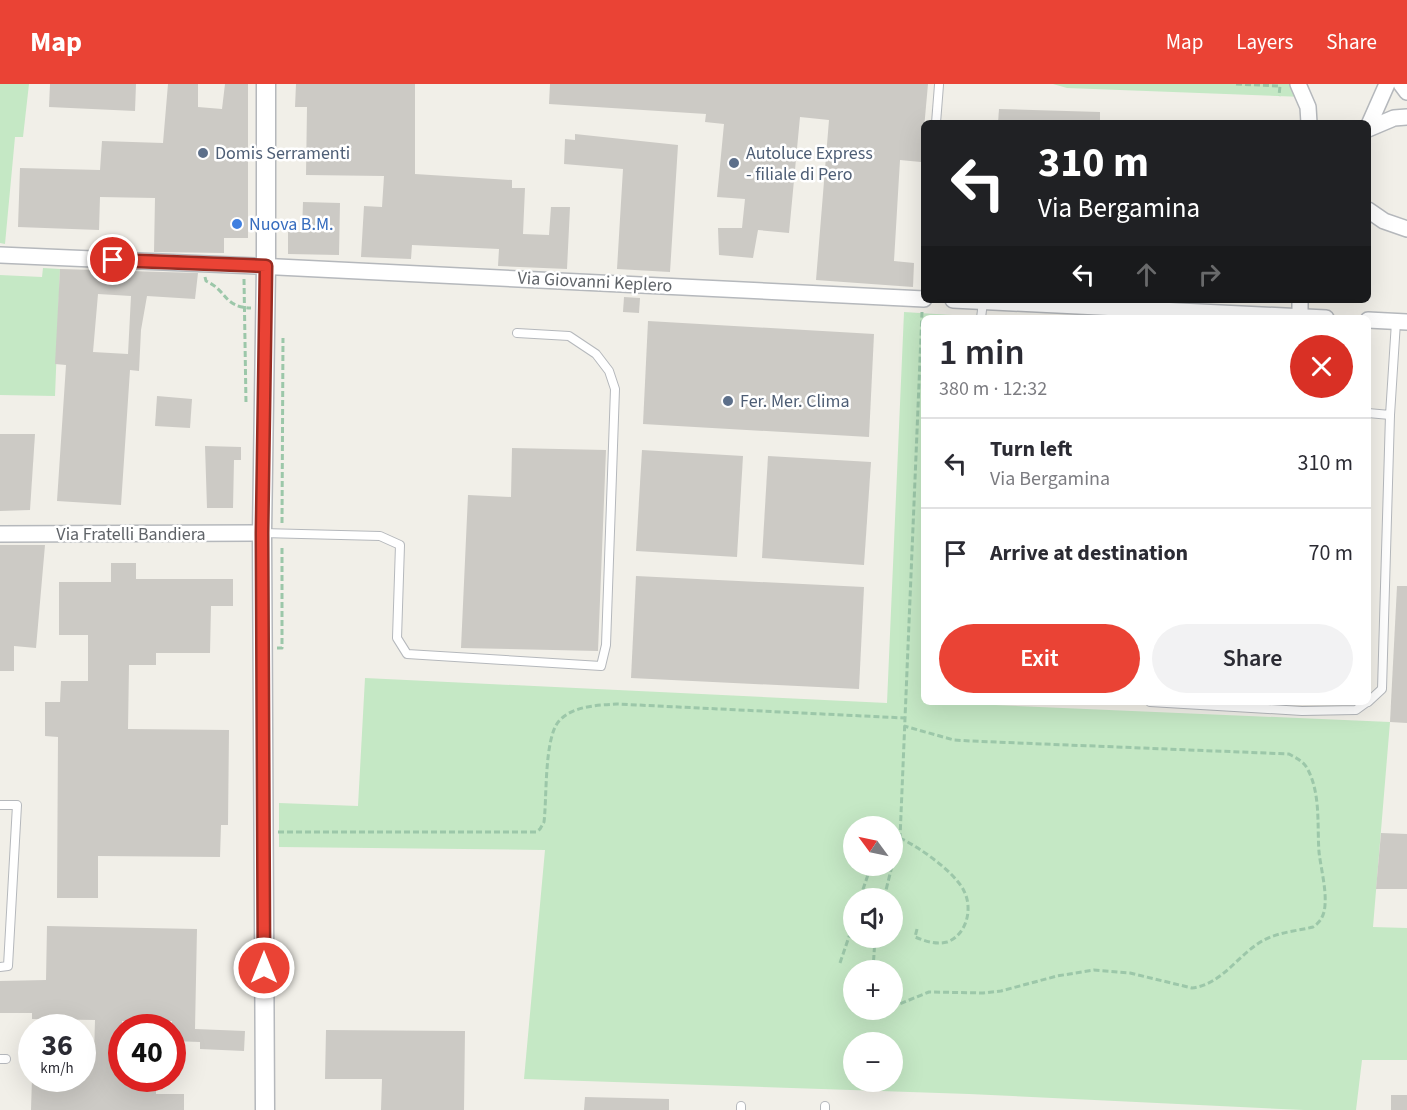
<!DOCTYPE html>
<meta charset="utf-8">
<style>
:root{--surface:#fff;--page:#f2f2f3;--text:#2b2b33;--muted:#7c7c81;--line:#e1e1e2;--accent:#ea4335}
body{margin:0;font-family:"Source Sans 3",sans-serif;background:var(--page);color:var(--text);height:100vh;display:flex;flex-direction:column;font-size:22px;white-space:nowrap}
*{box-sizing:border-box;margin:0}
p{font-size:20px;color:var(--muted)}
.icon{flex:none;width:33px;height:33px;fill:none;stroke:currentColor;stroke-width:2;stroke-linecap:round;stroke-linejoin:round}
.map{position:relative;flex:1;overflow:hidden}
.drawer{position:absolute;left:921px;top:231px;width:450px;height:390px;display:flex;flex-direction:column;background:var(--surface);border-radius:9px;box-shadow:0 6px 24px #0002}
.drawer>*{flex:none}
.guide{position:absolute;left:921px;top:36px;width:450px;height:183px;border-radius:9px;box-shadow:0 6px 24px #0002;background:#202124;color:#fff;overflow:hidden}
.needle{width:39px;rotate:303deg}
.fabs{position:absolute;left:843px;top:732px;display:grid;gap:12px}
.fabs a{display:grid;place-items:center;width:60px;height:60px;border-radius:50%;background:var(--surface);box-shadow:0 6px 24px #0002;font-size:30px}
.speed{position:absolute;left:18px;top:930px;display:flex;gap:12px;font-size:30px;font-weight:700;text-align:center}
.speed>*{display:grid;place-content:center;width:78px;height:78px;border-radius:50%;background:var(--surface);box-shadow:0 6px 24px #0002;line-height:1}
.speed small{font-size:15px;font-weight:400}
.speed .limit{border:9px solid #d22;background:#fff;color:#111}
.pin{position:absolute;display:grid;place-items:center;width:51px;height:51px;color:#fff;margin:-26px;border:3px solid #fff;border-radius:50%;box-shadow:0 2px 6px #0007}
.me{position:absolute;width:66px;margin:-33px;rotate:0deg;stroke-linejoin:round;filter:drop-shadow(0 0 4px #0008)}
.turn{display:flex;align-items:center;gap:21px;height:126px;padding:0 18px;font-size:27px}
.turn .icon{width:78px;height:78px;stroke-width:2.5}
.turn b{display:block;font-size:42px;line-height:51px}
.lanes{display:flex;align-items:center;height:57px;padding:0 18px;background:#0003;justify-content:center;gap:30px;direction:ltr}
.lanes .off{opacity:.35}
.round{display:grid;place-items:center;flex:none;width:63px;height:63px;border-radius:32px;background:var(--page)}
.overview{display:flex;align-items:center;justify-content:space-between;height:102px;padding:0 18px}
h1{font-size:36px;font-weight:600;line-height:45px}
.primary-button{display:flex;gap:12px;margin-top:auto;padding:12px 18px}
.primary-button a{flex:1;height:69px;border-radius:36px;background:var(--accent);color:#fff;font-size:24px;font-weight:600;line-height:69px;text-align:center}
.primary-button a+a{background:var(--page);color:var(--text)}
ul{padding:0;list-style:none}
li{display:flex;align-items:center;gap:18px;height:90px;padding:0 18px;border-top:2px solid var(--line)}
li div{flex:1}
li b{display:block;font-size:22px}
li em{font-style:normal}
header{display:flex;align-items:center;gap:36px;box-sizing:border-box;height:84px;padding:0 30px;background:var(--accent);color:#fff}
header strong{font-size:28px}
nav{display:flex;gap:33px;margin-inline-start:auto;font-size:21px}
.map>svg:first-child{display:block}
.green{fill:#c5e8c5;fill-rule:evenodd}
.building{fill:#cccac5;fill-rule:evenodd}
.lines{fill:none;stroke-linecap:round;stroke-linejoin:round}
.service-casing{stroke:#b5b8bc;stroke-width:10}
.minor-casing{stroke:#b5b8bc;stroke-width:18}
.tertiary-casing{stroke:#b5b8bc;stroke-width:21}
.path{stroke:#9cc7a9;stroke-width:3;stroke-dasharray:6 3;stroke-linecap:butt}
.service{stroke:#fff;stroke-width:8}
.minor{stroke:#fff;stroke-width:15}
.tertiary{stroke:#fff;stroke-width:18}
.route-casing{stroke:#982c22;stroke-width:15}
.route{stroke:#ea4335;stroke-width:10}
.service-dot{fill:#5c6f8a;stroke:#fff;stroke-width:2}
.shop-dot{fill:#3f7fe0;stroke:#fff;stroke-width:2}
.labels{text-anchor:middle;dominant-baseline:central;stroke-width:5;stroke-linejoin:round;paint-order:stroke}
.service-label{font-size:18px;fill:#4e5e75;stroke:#fff;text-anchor:start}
.shop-label{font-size:18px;fill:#366cbe;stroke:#fff;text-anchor:start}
.street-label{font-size:18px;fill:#5f6368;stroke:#fff}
</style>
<header>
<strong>Map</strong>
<nav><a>Map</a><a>Layers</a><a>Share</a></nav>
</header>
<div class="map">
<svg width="1407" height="1026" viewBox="0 0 1407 1026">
<rect width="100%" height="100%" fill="#f1efe8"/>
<g class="green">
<polygon points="0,0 29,0 23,53 15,53 5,160 0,159"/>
<polygon points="1053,0 1298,0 1304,13 1067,4"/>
<polygon points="43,184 60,185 55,312 0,311 0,191 42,193"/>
<path d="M904,228L968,232V234H924V618L1390,638L1373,843L1407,844V976H1362L1356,1026H1304L969,1010L524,995L545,766L279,763V719L358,722L365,594L887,619ZM854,742H892V782H854ZM854,814H892V854H854ZM854,886H892V926H854ZM854,958H892V998H854Z"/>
</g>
<g class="building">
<polygon points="50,0 136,0 135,27 49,23"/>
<polygon points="168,0 198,0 198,23 222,25 225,0 248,0 248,154 224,154 224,169 154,168 155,114 100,113 99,146 18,143 20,84 100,86 102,57 163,59"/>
<polygon points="296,0 415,0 415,90 512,96 512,104 525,104 523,150 549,151 551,123 570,123 567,185 498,182 499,165 412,161 411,175 361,173 364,122 382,123 384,92 306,91 307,23 295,23"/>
<polygon points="550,0 928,0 921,78 900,76 894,177 914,179 913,203 816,196 829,36 800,33 789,149 758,146 753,174 719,171 718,144 742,144 745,115 717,113 724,40 705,38 706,30 549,20"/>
<polygon points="999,25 1100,28 1100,39 998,39"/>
<polygon points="575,50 678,61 670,188 617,185 623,85 564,80 565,55 575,56"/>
<polygon points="303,118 340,119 339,171 288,170 288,148 302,148"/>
<path d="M60,185L198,189L195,215L147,212L141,246L139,287L130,286L121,421L57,417L66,281L55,280ZM98,210L131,212L128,270L93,268Z"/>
<polygon points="624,213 640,214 639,229 623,228"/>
<polygon points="648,237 874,250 869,353 643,340"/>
<polygon points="157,312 192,315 190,344 155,342"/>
<polygon points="0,350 35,350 30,426 0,427"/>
<polygon points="205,362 241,363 241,376 234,376 233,424 207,424"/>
<polygon points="512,364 606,366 598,567 461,564 468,411 511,413"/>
<polygon points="642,366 743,372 737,473 636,467"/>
<polygon points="768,372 871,378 864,481 762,474"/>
<polygon points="0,461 45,461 36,564 14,562 14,587 0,587"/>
<polygon points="111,479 136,479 136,495 233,495 233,522 211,522 210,569 156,569 156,581 129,581 128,645 229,646 228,741 221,741 220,773 98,772 98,814 57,814 58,653 45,652 45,618 60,618 61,597 88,597 88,551 59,551 59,498 111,498"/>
<polygon points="636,492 864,503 859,605 631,594"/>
<polygon points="1397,502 1407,502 1407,639 1390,638"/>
<polygon points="1381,749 1407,750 1407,805 1376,805"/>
<polygon points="47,842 197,845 195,945 245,947 244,967 200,965 200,958 172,957 172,937 122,937 122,994 156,994 156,1010 184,1010 184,1026 31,1026 32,994 82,994 82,972 94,972 95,936 32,935 32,929 0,929 0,897 46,896"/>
<polygon points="326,946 465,947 464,1026 381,1026 382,995 325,995"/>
<rect x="1391" y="1011" width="16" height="15"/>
<polygon points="585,1013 669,1015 669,1026 584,1026"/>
</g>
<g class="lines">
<g class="service-casing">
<g id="service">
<polyline points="936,39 939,1"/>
<polyline points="981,234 983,218"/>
<polyline points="1368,329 1390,331 1396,238"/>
<polyline points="262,449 380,452 400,461 397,554 407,570 601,582 606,561 615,305 609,287 596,270 569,252 517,249"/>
<polyline points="1150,618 1302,627 1356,626 1367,618"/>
<polyline points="1368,618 1382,605 1390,331"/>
<polyline points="0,721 17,721 8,882 0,883"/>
<polyline points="0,975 6,975"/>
<polyline points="825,1022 825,1026"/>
<polyline points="741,1026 741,1022"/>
</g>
</g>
<g class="minor-casing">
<g id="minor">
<polyline points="1298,0 1308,23 1309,39"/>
<polyline points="1401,0 1407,8"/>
<polyline points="1368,43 1387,0"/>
<polyline points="1368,45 1394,34 1407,33"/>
<polyline points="1368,126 1384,137 1407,145"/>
<polyline points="0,171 278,183 924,215"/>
<polyline points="953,216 1326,234"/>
<polyline points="1300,233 1300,216"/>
<polyline points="1368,236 1407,238"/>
<polyline points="0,450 262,449"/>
</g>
</g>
<g class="tertiary-casing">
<polyline id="tertiary" points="265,1026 262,449 266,182 266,0"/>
</g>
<g class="path">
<polyline points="1236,0 1280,2 1279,12"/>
<path d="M205,193L206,197C228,207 223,223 251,224"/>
<polyline points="244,195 246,320"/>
<polyline points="282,439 283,254"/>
<polyline points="277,564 282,564 282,461"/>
<path d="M278,748H536L540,745L544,738C547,714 544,654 559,637C572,622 598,621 617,620L905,634"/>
<path d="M892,759L900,754C919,763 955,788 964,807C973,824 967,851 947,858C936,861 925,857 915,853L917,845"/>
<polyline points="892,781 900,754 922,228"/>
<polyline points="860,814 871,782"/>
<polyline points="884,814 892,782"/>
<polyline points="840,879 854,838"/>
<polyline points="873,886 875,854"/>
<path d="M892,923L929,908L983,909L1001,907L1057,892L1094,886L1130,889L1192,904C1223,900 1238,870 1264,856C1279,848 1297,847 1313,843C1319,839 1322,835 1324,828C1328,810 1321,786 1319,768C1317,741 1321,709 1307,684C1303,677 1296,674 1289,670L970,657L954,656L904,642"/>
</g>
<use href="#service" class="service"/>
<use href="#minor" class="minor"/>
<use href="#tertiary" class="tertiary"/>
</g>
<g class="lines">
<g class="route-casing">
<polyline id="route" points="113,176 266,182 262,449 264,884"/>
</g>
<use href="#route" class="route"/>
</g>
<g class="service-dot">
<circle cx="203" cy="69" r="6"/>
<circle cx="734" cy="79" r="6"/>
<circle cx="728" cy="317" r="6"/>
</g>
<circle class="shop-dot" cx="237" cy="140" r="6"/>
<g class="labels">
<g class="service-label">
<text x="215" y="69">Domis Serramenti</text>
<text x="746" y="69">Autoluce Express<tspan x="746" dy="21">- filiale di Pero</tspan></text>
<text x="740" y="317">Fer. Mer. Clima</text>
</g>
<g class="shop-label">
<text x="249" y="140">Nuova B.M.</text>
</g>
<g class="street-label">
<text transform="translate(595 198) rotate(3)">Via Giovanni Keplero</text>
<text x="131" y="450">Via Fratelli Bandiera</text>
</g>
</g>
</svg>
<div class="fabs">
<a><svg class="needle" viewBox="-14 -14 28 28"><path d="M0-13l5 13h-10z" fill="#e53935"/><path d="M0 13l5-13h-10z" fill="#7c7c81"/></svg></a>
<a><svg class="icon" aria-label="sound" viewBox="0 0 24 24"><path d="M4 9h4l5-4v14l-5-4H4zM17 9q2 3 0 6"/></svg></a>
<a>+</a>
<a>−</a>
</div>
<div class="speed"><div>36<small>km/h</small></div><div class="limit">40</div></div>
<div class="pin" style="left:113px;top:176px;background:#d93025"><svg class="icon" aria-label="arrive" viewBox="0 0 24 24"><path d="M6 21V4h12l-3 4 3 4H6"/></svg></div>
<svg class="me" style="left:264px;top:884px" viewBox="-20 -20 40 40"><circle r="17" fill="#ea4335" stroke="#fff" stroke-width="3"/><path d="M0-11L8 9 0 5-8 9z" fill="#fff"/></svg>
<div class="guide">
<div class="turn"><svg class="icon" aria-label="left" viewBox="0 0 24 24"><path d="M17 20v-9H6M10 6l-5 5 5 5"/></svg><div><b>310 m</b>Via Bergamina</div></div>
<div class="lanes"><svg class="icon" aria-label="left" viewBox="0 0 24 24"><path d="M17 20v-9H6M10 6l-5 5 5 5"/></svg><svg class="icon off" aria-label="ahead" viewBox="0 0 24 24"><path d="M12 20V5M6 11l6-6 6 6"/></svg><svg class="icon off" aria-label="right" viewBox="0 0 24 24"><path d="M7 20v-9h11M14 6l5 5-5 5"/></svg></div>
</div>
<section class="drawer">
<div class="overview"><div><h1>1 min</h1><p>380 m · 12:32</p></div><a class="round" style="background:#d93025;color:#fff"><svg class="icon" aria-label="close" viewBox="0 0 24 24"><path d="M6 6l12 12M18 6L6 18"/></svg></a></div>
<ul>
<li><svg class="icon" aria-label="left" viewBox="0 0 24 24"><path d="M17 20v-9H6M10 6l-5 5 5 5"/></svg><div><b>Turn left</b><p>Via Bergamina</p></div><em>310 m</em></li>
<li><svg class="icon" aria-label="arrive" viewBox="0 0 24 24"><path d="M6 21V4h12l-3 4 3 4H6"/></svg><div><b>Arrive at destination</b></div><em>70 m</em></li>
</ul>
<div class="primary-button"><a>Exit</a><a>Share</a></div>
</section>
</div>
